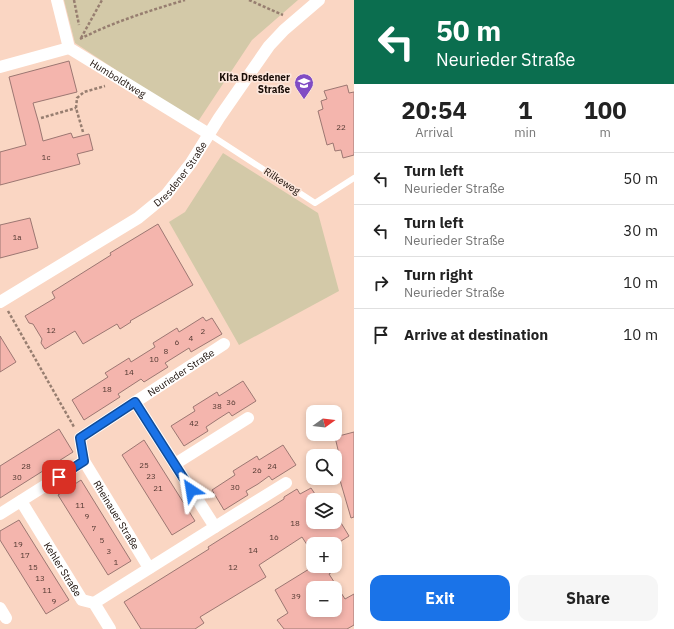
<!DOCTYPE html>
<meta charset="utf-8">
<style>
:root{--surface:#fff;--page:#f6f6f6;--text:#222;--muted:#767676;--line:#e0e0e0;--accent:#1a73e8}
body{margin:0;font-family:"IBM Plex Sans",sans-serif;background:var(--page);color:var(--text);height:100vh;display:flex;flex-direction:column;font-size:15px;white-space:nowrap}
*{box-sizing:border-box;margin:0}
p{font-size:13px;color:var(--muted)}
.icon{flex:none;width:22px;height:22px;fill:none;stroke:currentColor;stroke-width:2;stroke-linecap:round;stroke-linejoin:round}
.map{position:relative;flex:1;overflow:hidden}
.sheet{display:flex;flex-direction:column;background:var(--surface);width:320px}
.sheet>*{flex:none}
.banner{background:#0b6e4f;color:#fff;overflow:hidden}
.needle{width:26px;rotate:75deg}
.fabs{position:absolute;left:306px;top:405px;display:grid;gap:8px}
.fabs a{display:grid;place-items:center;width:36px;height:36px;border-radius:8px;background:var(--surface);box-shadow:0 2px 6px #0003;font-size:20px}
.pin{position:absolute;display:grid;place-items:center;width:34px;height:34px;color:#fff;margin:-17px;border-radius:8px;box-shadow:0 2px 6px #0006}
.me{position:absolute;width:44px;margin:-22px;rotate:327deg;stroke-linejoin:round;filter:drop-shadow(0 0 3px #0008)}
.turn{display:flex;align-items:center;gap:14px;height:84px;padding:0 16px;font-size:18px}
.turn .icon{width:52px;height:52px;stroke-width:2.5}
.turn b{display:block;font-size:28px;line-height:34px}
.eta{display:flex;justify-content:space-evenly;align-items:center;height:68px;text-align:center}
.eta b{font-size:24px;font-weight:800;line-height:28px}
.button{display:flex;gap:8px;margin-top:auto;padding:8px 16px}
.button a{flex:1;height:46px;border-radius:12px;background:var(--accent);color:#fff;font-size:16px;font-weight:800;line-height:46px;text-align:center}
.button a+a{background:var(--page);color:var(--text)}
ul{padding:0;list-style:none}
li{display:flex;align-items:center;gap:12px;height:52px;padding:0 16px;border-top:1px solid var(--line)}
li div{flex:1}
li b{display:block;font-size:15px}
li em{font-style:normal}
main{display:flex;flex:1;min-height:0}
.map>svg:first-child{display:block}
.green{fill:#d3c9a8}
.building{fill:#f4b5ad;stroke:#9c7772;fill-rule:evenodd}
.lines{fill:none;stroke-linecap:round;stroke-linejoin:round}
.path{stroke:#977e70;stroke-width:2.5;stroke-dasharray:3 2;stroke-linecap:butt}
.lane{stroke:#fff;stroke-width:6}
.street{stroke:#fff;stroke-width:12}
.route-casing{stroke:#114b97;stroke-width:10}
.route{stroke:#1a73e8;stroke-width:7}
.labels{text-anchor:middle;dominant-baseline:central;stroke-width:3.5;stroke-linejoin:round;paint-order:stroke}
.number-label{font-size:8px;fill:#503730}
.poi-label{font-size:10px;font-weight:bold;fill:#190d07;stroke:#fce6db;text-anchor:end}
.street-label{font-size:10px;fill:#190d07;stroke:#fce6db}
</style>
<main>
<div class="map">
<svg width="354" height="629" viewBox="0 0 354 629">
<rect width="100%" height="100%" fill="#fad6c3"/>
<g class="green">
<polygon points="64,0 298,0 252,40 197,123 75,43"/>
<polygon points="223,153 318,213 339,291 239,345 169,222 185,212"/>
</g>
<g class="building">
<polygon points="69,61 77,92 33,103 39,124 43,141 71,133 73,138 89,134 93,150 77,154 80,164 0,185 0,152 26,145 9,77"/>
<polygon points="347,85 349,93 354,92 354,155 343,158 341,150 335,151 333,143 327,145 318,111 323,109 321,101 327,99 324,91"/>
<polygon points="30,218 38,248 0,258 0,225"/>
<polygon points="158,224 193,285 130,321 131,322 120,329 117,324 83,344 75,331 45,349 41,343 42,339 33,324 29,323 25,316 55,298 52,292 111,255 110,253"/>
<polygon points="203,317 206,321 212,318 222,334 191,352 189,348 165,363 168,367 144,382 141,379 118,394 120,397 84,420 72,400 108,377 105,373 129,358 131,362 155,347 153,343 177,328 179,332"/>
<polygon points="0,336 16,362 0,372"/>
<polygon points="243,381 256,401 232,416 229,412 218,419 206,427 208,431 184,446 171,426 195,411 193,407 217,392 219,396"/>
<polygon points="59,429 73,452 0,498 0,466"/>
<polygon points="354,432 354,517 351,518 335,463 335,456 333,455 339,454 335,437"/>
<polygon points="144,440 195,521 172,535 122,455"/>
<polygon points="283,445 296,465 272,480 269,476 258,484 246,491 248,495 224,510 212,490 235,475 233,471 257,456 259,460"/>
<polygon points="81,480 131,561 108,575 58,495"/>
<polygon points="311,488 319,500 313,500 313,522 333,522 335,526 335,513 349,536 335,545 313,544 313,554 302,537 259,565 266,577 200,617 204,623 195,629 141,629 124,602 209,549 208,547 284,499 284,497 297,489 300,494"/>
<polygon points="19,520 69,600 46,614 0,540 0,531"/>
<path d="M314,566H329L332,572L329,574L345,599L354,594V625L347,629H284L277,620L288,613L275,590ZM313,588H335V610H313Z"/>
</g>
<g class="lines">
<g class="path">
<polyline points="74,0 79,25"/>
<polyline points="249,0 283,15"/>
<polyline points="81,38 102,0"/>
<path d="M80,39C113,22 149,11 185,0"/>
<polyline points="41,118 76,108"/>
<polyline points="83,132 76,108 77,98 84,92 105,86"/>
<polyline points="8,311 74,427"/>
</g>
<polyline class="lane" points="209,134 315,203 354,178"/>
<g class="street">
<path id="s1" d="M57,0L69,48L209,134"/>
<polyline points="0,67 69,48"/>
<path id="s2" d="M0,302L138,218L166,195L191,163L219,118L269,46L284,30L319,0"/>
<path id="s3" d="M84,461L149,568"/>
<polyline points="175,464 248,418"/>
<path id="s4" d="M21,501L82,600L94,603L110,629"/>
<path id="s5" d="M0,514L84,461L80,438L224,344"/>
<polyline points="215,527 286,483"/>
<polyline points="94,603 215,527 135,402"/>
<polyline points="0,608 6,618"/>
</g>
</g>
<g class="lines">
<g class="route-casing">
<polyline id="route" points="59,477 84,461 80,438 135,402 191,490"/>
</g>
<use href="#route" class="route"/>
</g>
<defs>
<g id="school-pin" transform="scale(1)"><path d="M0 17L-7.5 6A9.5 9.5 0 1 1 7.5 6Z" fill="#804cc4" stroke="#fce6db"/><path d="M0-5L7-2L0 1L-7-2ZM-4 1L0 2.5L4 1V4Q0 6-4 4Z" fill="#fff"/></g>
</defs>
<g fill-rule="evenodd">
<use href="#school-pin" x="304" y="83"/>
</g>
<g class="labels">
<g class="number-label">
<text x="341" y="127">22</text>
<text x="46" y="157">1c</text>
<text x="17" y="237">1a</text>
<text x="51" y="330">12</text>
<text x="203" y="331">2</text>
<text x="191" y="338">4</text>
<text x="177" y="342">6</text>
<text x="166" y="351">8</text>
<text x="154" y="359">10</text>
<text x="129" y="372">14</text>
<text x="107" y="389">18</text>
<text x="231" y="402">36</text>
<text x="217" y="406">38</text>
<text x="194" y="423">42</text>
<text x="144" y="465">25</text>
<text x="26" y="466">28</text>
<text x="272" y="466">24</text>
<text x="257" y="470">26</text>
<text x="151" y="476">23</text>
<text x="17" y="477">30</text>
<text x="235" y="487">30</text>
<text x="158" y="488">21</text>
<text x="80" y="505">11</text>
<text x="87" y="516">9</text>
<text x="295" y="523">18</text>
<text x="94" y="528">7</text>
<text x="274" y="537">16</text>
<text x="102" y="540">5</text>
<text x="18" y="544">19</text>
<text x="253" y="550">14</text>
<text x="109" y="551">3</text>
<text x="25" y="555">17</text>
<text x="116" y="562">1</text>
<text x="33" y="567">15</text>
<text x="233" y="567">12</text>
<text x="40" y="578">13</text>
<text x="47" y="590">11</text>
<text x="296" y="596">39</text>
<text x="54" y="601">9</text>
</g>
<g class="poi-label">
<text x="290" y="77">Kita Dresdener<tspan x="290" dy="12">Straße</tspan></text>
</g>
<g class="street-label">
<text stroke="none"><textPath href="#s1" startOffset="107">Humboldtweg</textPath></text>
<text stroke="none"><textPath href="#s2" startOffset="223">Dresdener Straße</textPath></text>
<text transform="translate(282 181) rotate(33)">Rilkeweg</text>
<text stroke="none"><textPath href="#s5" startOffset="243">Neurieder Straße</textPath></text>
<text stroke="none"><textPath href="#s3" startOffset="63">Rheinauer Straße</textPath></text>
<text stroke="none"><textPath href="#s4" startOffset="80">Kehler Straße</textPath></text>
</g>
</g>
</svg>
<div class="fabs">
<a><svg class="needle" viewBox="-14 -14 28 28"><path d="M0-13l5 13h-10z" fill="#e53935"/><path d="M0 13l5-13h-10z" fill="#767676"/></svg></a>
<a><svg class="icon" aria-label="search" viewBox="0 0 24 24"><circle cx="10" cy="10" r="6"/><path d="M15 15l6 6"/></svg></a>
<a><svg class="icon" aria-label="layers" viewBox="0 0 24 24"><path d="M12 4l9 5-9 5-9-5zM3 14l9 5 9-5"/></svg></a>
<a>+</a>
<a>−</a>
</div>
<div class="pin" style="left:59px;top:477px;background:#d93025"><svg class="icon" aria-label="arrive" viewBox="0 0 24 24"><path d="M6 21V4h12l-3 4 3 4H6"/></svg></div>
<svg class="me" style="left:191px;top:490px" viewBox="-20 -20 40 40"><path d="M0-17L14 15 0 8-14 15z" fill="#1a73e8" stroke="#fff" stroke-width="4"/></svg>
</div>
<section class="sheet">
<div class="banner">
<div class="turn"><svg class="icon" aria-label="left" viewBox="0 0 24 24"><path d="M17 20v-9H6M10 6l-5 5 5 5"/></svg><div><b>50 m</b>Neurieder Straße</div></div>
</div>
<div class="eta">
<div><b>20:54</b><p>Arrival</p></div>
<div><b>1</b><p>min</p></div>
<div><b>100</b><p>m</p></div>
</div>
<ul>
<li><svg class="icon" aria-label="left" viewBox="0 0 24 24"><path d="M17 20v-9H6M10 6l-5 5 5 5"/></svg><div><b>Turn left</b><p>Neurieder Straße</p></div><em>50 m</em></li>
<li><svg class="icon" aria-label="left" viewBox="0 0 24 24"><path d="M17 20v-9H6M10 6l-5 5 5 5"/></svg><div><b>Turn left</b><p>Neurieder Straße</p></div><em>30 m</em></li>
<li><svg class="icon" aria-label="right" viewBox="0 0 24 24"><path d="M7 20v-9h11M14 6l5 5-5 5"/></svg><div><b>Turn right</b><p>Neurieder Straße</p></div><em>10 m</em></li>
<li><svg class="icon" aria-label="arrive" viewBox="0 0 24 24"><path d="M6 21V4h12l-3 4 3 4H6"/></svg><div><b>Arrive at destination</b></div><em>10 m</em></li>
</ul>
<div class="button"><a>Exit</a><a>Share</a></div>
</section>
</main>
